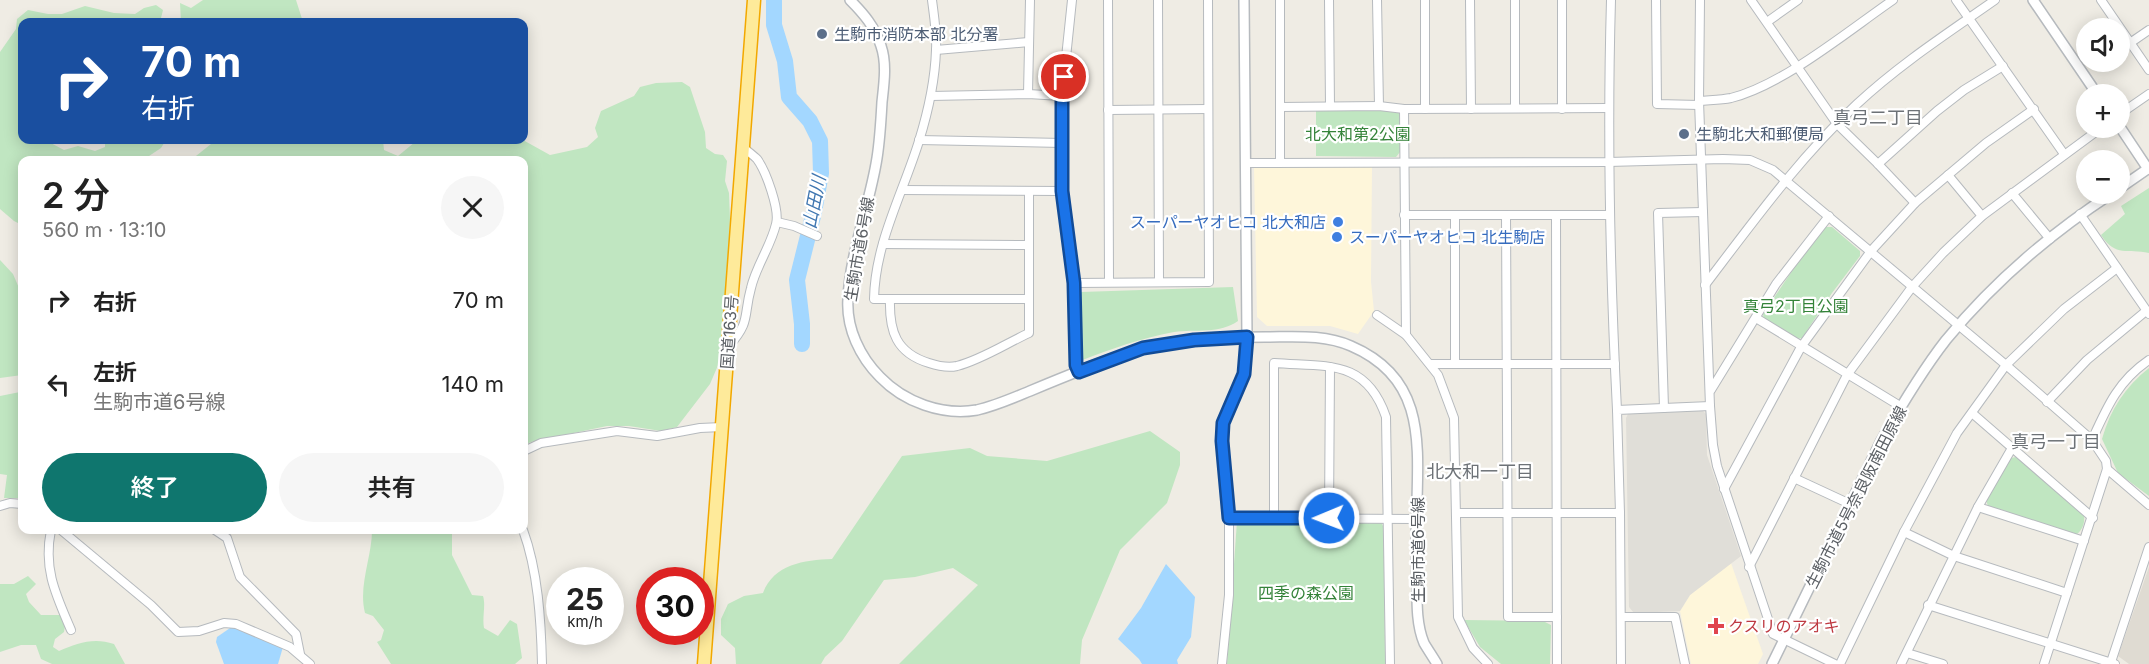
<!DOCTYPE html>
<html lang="ja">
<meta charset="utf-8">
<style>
:root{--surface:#fff;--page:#f6f6f6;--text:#222;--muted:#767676;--accent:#0f766e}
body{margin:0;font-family:Inter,"Noto Sans JP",sans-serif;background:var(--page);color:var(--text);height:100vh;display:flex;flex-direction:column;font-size:22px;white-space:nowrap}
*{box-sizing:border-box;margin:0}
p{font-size:20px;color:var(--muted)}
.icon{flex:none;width:33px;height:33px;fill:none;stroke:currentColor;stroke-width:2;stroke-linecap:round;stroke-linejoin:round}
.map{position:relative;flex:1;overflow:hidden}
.side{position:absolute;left:18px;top:156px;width:510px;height:378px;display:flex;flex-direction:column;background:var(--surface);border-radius:12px;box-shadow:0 3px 15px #0003}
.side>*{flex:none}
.hud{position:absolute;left:18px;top:18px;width:510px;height:126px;border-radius:12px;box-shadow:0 3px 15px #0003;background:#1a4fa0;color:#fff;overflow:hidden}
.controls{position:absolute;left:2076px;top:18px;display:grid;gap:12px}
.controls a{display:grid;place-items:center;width:54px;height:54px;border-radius:50%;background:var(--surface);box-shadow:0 3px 15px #0003;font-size:30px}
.speed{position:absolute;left:546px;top:567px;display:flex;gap:12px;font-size:30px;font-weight:700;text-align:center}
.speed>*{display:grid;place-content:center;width:78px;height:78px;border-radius:50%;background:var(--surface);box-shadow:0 3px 15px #0003;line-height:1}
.speed small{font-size:15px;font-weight:400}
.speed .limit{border:9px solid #d22;background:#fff;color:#111}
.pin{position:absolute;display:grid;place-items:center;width:51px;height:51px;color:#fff;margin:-26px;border:3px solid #fff;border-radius:50%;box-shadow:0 2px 6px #0007}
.me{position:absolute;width:66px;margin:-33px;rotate:269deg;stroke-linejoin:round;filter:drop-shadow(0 0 4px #0008)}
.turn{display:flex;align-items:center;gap:21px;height:126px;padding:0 24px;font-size:27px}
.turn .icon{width:78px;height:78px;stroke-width:2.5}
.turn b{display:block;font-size:42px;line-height:51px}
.round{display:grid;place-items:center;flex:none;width:63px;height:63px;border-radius:32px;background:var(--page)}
.headline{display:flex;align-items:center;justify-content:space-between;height:102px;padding:0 24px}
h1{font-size:36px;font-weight:600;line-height:45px}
.primary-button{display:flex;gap:12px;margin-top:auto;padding:12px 24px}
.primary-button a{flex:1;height:69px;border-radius:36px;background:var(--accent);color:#fff;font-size:24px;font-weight:600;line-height:69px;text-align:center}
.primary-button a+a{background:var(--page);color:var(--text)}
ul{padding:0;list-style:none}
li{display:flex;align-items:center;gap:18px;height:84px;padding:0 24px}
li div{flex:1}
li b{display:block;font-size:22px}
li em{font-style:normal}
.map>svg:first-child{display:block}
.commercial{fill:#fef6da}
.industrial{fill:#e0ded8}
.education{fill:#dfdbd2}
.green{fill:#c0e6c1}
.water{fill:#a3d7ff}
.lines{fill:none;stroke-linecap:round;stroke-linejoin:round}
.river{stroke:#a3d7ff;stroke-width:16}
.minor-casing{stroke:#b6babe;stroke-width:10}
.tertiary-casing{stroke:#b6babe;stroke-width:12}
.trunk-casing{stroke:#f2a800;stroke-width:15}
.minor{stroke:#fff;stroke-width:8}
.tertiary{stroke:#fff;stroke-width:9}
.trunk{stroke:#feea9a;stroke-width:12}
.route-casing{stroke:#114b97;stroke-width:15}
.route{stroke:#1a73e8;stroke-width:10}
.service-dot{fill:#5c6f8a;stroke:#fff;stroke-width:2}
.shop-dot{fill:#3f7fe0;stroke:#fff;stroke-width:2}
.health-dot{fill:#e0444e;stroke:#fff;stroke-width:2}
.labels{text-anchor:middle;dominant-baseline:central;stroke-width:4.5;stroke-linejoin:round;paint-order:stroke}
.service-label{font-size:16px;fill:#4e5e75;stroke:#fff;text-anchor:start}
.park-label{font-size:16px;fill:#348339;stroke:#fff}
.shop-label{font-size:16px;fill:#366cbe;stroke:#fff;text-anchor:end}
.street-label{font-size:16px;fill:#5c6065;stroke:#fff}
.health-label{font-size:16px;fill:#be3a42;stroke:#fff;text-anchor:start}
.neighbourhood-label{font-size:18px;fill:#6d7277;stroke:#fff}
.water-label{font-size:18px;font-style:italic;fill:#4077b1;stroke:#fff}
</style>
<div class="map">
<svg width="2149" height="664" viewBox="0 0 2149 664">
<rect width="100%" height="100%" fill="#efece4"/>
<g class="commercial">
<polygon points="1372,166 1371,282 1374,311 1358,334 1330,326 1267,326 1257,317 1254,167"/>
<polygon points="1731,563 1763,654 1758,664 1691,664 1680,611 1690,595"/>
</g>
<polygon class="industrial" points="1701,409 1706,414 1707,455 1741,556 1690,595 1680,611 1634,613 1629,607 1626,418 1629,412"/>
<polygon class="education" points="2149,567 2149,664 2129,664 2118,656"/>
<g class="green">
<polygon points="203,0 296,0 303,22 181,22 180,3 191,8"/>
<polygon points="156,5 163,10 160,22 22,22 22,140 47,141 64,150 78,146 95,151 105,147 105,140 166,140 161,148 143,160 22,160 22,225 14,221 0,209 0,52 16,29 17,19 28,10 48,14 62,14 85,6 114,13 135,14 144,8"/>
<polygon points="682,82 690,87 705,132 706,148 715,154 723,155 727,161 725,181 729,193 730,219 728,287 722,356 710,384 677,427 661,431 629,426 607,426 531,442 524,445 524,160 191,160 216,140 383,140 384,150 398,156 415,142 421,140 523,140 550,155 587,147 598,137 595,128 601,111 634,96 640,87 656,83"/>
<polygon points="1316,110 1396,111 1400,114 1400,152 1396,157 1316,156"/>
<path d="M2149,188V253C2127,248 2116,258 2101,235L2125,214L2121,206Z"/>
<polygon points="1826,227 1832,227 1860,251 1860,256 1832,293 1802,338 1797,339 1764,320 1763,314 1796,265"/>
<polygon points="0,260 13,274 22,295 22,375 0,378"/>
<path d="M1233,287L1238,321C1220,334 1196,329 1174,332C1141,338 1111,349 1080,361L1078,351L1081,292Z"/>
<path d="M2149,368V496L2118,473L2102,439C2110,410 2125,387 2149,368Z"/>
<polygon points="20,392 22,393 22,498 4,498 7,475 0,474 0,396"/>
<path d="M1150,431L1180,452V465L1167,503L1120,550L1082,640L1080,664H899L978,585L953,568L915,577L884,580L842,641L825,657L821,664H736L735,648L721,635V619L728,604L744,596L763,593C774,564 804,560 832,559L902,456L970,448L987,456L1047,461Z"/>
<path d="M2016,457L2084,515C2085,522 2083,529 2077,534L1988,506L1986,500L2011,458Z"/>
<polygon points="1237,521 1381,522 1384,528 1385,664 1227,664"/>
<path d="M372,530H452V555L472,595L483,596C486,605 482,617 484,628L498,636L510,620L517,624L522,658L515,664H391L377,642L381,640L384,630L373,616L365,613C358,586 372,557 372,530Z"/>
<path d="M28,576L36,584L26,594L29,602L41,615H60L65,626L64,632L55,639L53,647L59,651C77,643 94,637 114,644L125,664H52L41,659L36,645H21L0,652V584H14Z"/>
<polygon points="1464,620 1543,621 1551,625 1550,664 1501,664 1480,647"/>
</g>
<g class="water">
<polygon points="1166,564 1195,597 1191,637 1177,660 1178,664 1142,664 1139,659 1118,639 1141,608"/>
<polygon points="233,626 283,647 278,664 224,664 216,642 217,637"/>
</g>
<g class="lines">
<polyline class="river" points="774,0 774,25 785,61 789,97 810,121 820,141 821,173 814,212 797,280 802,324 802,344"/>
<g class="minor-casing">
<g id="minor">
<path d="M932,0C934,16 937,34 936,50C935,81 928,112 919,141C903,193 875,243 874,299H1029"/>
<polyline points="1072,0 1062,96 1062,191 1074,283 1076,365 1079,372"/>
<polyline points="1108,0 1109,282"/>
<polyline points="1158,0 1159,282"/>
<polyline points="1329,0 1330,106"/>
<polyline points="1377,0 1379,106"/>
<polyline points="1425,0 1425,109"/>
<polyline points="1470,0 1471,109"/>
<polyline points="1515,0 1515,108"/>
<path d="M1611,0C1607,137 1610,273 1617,410"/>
<polyline points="1656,0 1657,104 1699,105"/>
<polyline points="1700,0 1699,101 1710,406 1713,445 1717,466 1773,634 1835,664"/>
<polyline points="1751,0 1837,124 1878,164 1915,203"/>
<polyline points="1956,0 2064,154"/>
<polyline points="2101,0 2149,70"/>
<polyline points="1767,22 1798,0"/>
<polyline points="2130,43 2149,30"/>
<polyline points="936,50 1029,42"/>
<polyline points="1028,94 1030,0"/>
<polyline points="931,96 1028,94 1062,96"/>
<path d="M1699,101C1710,100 1721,100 1731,98C1783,85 1848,31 1893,0"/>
<polyline points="1280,107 1379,106 1404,109 1608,108"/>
<polyline points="1404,109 1406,335 1438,375 1454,418 1458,617 1473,648 1488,664"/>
<polyline points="1562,109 1562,0"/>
<polyline points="1108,110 1208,109"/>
<polyline points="2120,114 2149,94"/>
<polyline points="919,140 1062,143"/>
<polyline points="1246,163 1608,162 1723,159 1750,160 1773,170 2006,365 2092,440 2106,461 2107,469 2044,664"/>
<polyline points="1280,163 1280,0"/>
<polyline points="1878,164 1937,111 1964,90 2003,66"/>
<polyline points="1948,175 1982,216"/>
<polyline points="902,190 1062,191"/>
<polyline points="2012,193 2050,239"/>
<polyline points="2080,214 2149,314"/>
<polyline points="1404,215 1609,215"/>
<polyline points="1506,215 1508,617 1557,617"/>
<polyline points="1455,216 1455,364"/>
<polyline points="1556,216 1557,664"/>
<polyline points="777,222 794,226 817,236"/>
<polyline points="883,244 1029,245"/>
<polyline points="1074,283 1209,282 1208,0"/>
<path d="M1705,285C1753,222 1799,158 1857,104C1900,64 1948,33 1995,0"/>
<path d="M890,299C889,331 896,353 929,363C938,366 948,368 957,366C981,360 1007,343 1029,333V191"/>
<polyline points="1377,315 1406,335"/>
<polyline points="1756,318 1900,406"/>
<path d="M729,346C751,321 743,317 751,288C756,266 771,246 776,224C780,210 766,171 757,159C753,155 747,151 743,147"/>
<polyline points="1431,364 1615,364"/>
<polyline points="1711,390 1776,284 1829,216"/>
<polyline points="2047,402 2087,360 2146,311"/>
<polyline points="1664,408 1658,213 1703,212"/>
<polyline points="1972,413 2093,518"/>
<path d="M2092,440C2107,407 2118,381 2149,360"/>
<polyline points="524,451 541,443 617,431 657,436 700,428 722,427"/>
<polyline points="2107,469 2149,505"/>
<polyline points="1794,478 1850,504"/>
<polyline points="1724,489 1801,347 1871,251 1915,203 1986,143 2034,109"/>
<polyline points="0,506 10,503 22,504"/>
<polyline points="1978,507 2084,541"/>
<polyline points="1456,513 1620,513"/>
<polyline points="1229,518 1416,519"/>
<polyline points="1329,518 1330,367"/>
<path d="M1274,519V363C1325,367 1366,358 1386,417L1390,664"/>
<path d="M51,530C43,569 56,595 71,630"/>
<polyline points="61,530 151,605 178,632 199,631 224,623 236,624 290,647 310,664"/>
<polyline points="215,530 227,538 240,577 296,634 300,654"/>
<path d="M523,530C538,571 541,620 542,664"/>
<polyline points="1904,532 1954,556 2067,593"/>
<polyline points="1749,567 1847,375 1912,287 1943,253 1982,216 2101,128"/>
<polyline points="1928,605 2115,664"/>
<polyline points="1621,617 1675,617 1685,664"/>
<polyline points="1907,653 1943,664"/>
<polyline points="2111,662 2149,547"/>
<polyline points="1222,664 1229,595 1229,518 1222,441 1223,423 1244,374 1247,337"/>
<polyline points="1621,664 1620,513 1617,410 1710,406"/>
<polyline points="1840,664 1904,532 1957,433 2006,365 2064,309 2117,268"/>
<polyline points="1901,664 1978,507 2012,448"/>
</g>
</g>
<g class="tertiary-casing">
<g id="tertiary">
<path d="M850,0C864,14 875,27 881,46C887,63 884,84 882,102C881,120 880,139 877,158C870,204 850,252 848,299C846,328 860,357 880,377C904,402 942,416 977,410C995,406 1013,398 1030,391C1061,378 1092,365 1123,355C1169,339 1217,337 1265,337C1294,337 1324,334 1351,346C1421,376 1419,434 1417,500C1416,527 1416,554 1417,581C1417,601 1416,624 1424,643C1428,650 1433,657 1437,664"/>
<polyline points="1244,0 1247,337"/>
<polyline points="2033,0 2097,94"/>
<polyline points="2120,127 2148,169"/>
<polyline points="2120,188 2149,168"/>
<path d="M1772,664L1881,441C1901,406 1921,372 1946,340C1992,284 2050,234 2111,194"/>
</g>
</g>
<g class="trunk-casing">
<polyline id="trunk" points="704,664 754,0"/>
</g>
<use href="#minor" class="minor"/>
<use href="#tertiary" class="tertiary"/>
<use href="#trunk" class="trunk"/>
</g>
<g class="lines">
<g class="route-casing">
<polyline id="route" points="1064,77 1062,96 1062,191 1074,283 1076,365 1079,372 1143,348 1194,340 1247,337 1244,374 1223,423 1222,441 1229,518 1329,518"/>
</g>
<use href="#route" class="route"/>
</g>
<g class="service-dot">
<circle cx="822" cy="34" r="6"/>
<circle cx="1684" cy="134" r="6"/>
</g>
<g class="shop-dot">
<circle cx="1338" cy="222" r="6"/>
<circle cx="1337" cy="237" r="6"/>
</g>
<path class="health-dot" d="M1713 617h6v6h6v6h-6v6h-6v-6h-6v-6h6z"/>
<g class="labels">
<g class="service-label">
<text x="834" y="34">生駒市消防本部 北分署</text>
<text x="1696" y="134">生駒北大和郵便局</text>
</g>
<g class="park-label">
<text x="1358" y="134">北大和第2公園</text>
<text x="1796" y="306">真弓2丁目公園</text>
<text x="1306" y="593">四季の森公園</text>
</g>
<g class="shop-label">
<text x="1326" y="222">スーパーヤオヒコ 北大和店</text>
<text x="1349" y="237" text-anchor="start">スーパーヤオヒコ 北生駒店</text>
</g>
<g class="street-label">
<text transform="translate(859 249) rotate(-80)">生駒市道6号線</text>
<text transform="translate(729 332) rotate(-86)">国道163号</text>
<text transform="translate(1856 497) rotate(-63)">生駒市道5号奈良阪南田原線</text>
<text transform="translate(1418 550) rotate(-90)">生駒市道6号線</text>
</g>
<g class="health-label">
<text x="1728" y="626">クスリのアオキ</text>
</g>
<g class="neighbourhood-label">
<text x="1878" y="117">真弓二丁目</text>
<text x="2056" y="441">真弓一丁目</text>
<text x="1480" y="471">北大和一丁目</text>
</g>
<g class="water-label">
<text transform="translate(814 202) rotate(-79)">山田川</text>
</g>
</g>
</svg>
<div class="controls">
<a><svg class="icon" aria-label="sound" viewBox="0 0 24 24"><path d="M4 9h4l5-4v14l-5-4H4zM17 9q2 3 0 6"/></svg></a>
<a>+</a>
<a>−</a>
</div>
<div class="speed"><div>25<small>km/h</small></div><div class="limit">30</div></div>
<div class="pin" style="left:1064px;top:77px;background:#d93025"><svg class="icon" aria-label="arrive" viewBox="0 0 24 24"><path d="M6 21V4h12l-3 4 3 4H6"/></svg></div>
<svg class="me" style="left:1329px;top:518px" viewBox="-20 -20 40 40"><circle r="17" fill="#1a73e8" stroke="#fff" stroke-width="3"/><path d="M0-11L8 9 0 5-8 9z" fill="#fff"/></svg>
<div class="hud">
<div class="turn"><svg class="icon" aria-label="right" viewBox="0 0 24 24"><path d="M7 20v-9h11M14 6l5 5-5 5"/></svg><div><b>70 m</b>右折</div></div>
</div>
<section class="side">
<div class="headline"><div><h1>2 分</h1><p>560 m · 13:10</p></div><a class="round"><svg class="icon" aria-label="close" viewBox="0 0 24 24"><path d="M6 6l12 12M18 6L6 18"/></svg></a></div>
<ul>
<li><svg class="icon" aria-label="right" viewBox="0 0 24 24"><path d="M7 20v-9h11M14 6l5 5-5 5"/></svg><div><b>右折</b></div><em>70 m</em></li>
<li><svg class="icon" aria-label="left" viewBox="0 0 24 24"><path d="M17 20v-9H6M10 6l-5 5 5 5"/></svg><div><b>左折</b><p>生駒市道6号線</p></div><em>140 m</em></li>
</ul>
<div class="primary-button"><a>終了</a><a>共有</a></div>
</section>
</div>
